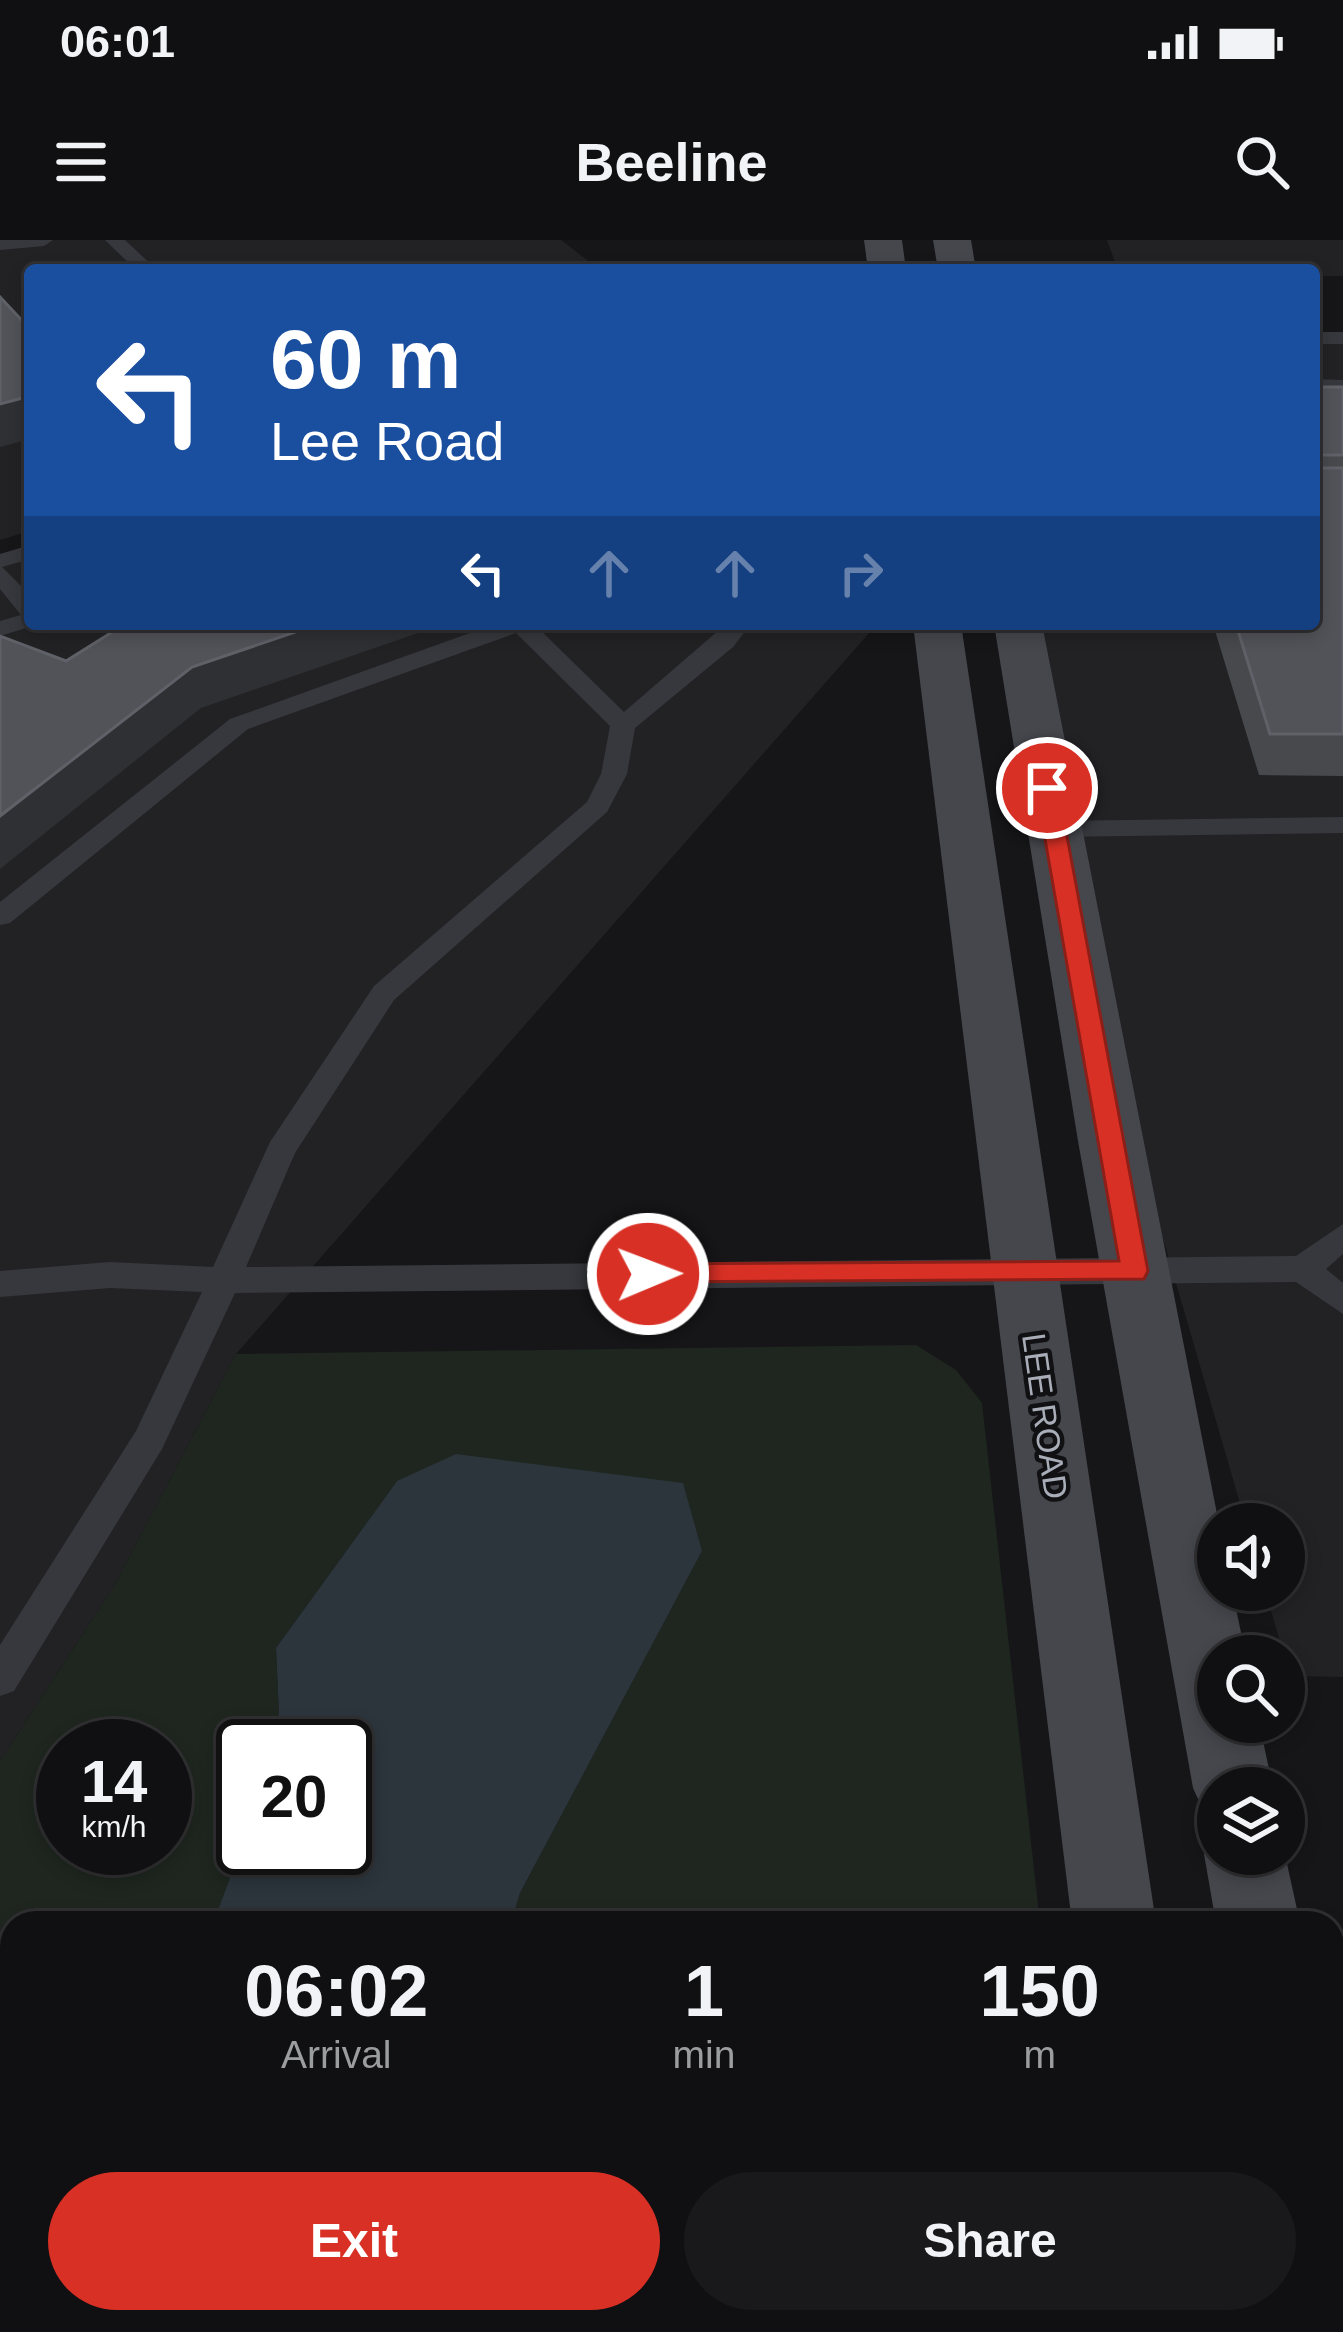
<!DOCTYPE html>
<style>
:root{--surface:#101012;--page:#19191b;--text:#f1f3f6;--muted:#9c9d9f;--line:#303032;--accent:#d93025}
body{margin:0;font-family:Helvetica,sans-serif;background:var(--page);color:var(--text);height:100vh;display:flex;flex-direction:column;font-size:45px;white-space:nowrap}
*{box-sizing:border-box;margin:0}
p{font-size:39px;color:var(--muted)}
.icon{flex:none;width:66px;height:66px;fill:none;stroke:currentColor;stroke-width:2;stroke-linecap:round;stroke-linejoin:round}
.map{position:relative;flex:1;overflow:hidden}
.panel{position:absolute;left:0px;top:1671px;width:1344px;height:423px;display:flex;flex-direction:column;background:var(--surface);border-radius:36px 36px 0 0;box-shadow:0 6px 18px #0003,0 0 0 3px var(--line)}
.panel>*{flex:none}
.top-card{position:absolute;left:24px;top:24px;width:1296px;height:366px;border-radius:12px;box-shadow:0 6px 18px #0003,0 0 0 3px var(--line);background:#1a4fa0;color:#fff;overflow:hidden}
.controls{position:absolute;left:1197px;top:1263px;display:grid;gap:24px}
.controls a{display:grid;place-items:center;width:108px;height:108px;border-radius:50%;background:var(--surface);box-shadow:0 6px 18px #0003,0 0 0 3px var(--line);font-size:60px}
.speed{position:absolute;left:36px;top:1479px;display:flex;gap:24px;font-size:60px;font-weight:700;text-align:center}
.speed>*{display:grid;place-content:center;width:156px;height:156px;border-radius:50%;background:var(--surface);box-shadow:0 6px 18px #0003,0 0 0 3px var(--line);line-height:1}
.speed small{font-size:30px;font-weight:400}
.speed .limit{border:6px solid #111;border-radius:18px;background:#fff;color:#111}
.pin{position:absolute;display:grid;place-items:center;width:102px;height:102px;color:#fff;margin:-51px;border:6px solid #fff;border-radius:50%;box-shadow:0 3px 12px #0007}
.me{position:absolute;width:132px;margin:-66px;rotate:89deg;stroke-linejoin:round;filter:drop-shadow(0 0 9px #0008)}
.turn{display:flex;align-items:center;gap:42px;height:252px;padding:0 48px;font-size:54px}
.turn .icon{width:156px;height:156px;stroke-width:2.5}
.turn b{display:block;font-size:84px;line-height:102px}
.lanes{display:flex;align-items:center;height:114px;padding:0 48px;background:#0003;justify-content:center;gap:60px;direction:ltr}
.lanes .off{opacity:.35}
.eta{display:flex;justify-content:space-evenly;align-items:center;height:204px;text-align:center}
.eta b{font-size:72px;font-weight:800;line-height:84px}
.action{display:flex;gap:24px;margin-top:auto;padding:24px 48px}
.action a{flex:1;height:138px;border-radius:72px;background:var(--accent);color:#fff;font-size:48px;font-weight:800;line-height:138px;text-align:center}
.action a+a{background:var(--page);color:var(--text)}
.status{display:flex;justify-content:space-between;align-items:center;height:84px;padding:0 60px;background:var(--surface);direction:ltr}
.status svg{height:33px;fill:currentColor}
header{display:flex;justify-content:space-between;align-items:center;height:156px;padding:0 48px;background:var(--surface);font-size:54px;font-weight:800}
.map>svg:first-child{display:block}
.built{fill:#222225}
.green{fill:#1e261f;fill-rule:evenodd}
.water{fill:#2c353c}
.lines{fill:none;stroke-linecap:round;stroke-linejoin:round}
.lane{fill:#37383d;fill-rule:evenodd}
.secondary{fill:#45474d;fill-rule:evenodd}
.wall{fill:#47494d}
.shaded-wall{fill:#2f3033}
.building{fill:#525359;stroke:#5f6168;stroke-width:3}
.route{fill:#d93025;stroke:#8d1f18;stroke-width:3}
.labels{text-anchor:middle;dominant-baseline:central;stroke-width:9;stroke-linejoin:round;paint-order:stroke}
.street-label{font-size:33px;fill:#a8adb8;stroke:#111113}
</style>
<div class="status"><b>06:01</b><svg viewBox="0 0 49 12"><path d="M0 12V9h3v3zM5 12V6h3v6zM10 12V3h3v9zM15 12V0h3v12zM26 1h20v11H26zM47 4h2v5h-2z"/></svg></div>
<header><svg class="icon" aria-label="menu" viewBox="0 0 24 24"><path d="M4 6h16M4 12h16M4 18h16"/></svg>Beeline<svg class="icon" aria-label="search" viewBox="0 0 24 24"><circle cx="10" cy="10" r="6"/><path d="M15 15l6 6"/></svg></header>
<div class="map">
<svg width="1343" height="2092" viewBox="0 0 1343 2092">
<rect width="100%" height="100%" fill="#161618"/>
<g class="built">
<polygon points="0,0 561,0 600,30 30,30 30,291 0,300"/>
<polygon points="1107,0 1343,0 1343,36 1314,36 1314,30 1118,30"/>
<polygon points="1314,102 1343,102 1343,1437 1290,1436 1265,1350 1284,1350 1284,1284 1246,1284 1162,995 1038,384 1314,384"/>
<polygon points="30,312 30,384 877,384 236,1114 114,1346 0,1521 0,321"/>
</g>
<g class="green">
<path d="M916,1105L956,1130L982,1163L1040,1683H511L520,1653L702,1311L397,1241L276,1408L279,1473L270,1506H243V1603L213,1683H12V1964L0,1974V1521L114,1346L236,1114ZM63,1506H165V1608H63Z"/>
<polygon points="363,2082 1084,2082 1085,2092 357,2092"/>
</g>
<g class="water">
<polygon points="456,1214 683,1243 702,1311 520,1653 511,1683 213,1683 243,1603 243,1608 345,1608 345,1506 270,1506 279,1473 276,1408 397,1241"/>
<polygon points="12,1964 12,2082 363,2082 357,2092 0,2092 0,1974"/>
</g>
<g class="lines">
<g class="lane">
<polygon points="0,0 53,0 44,6 0,10"/>
<polygon points="105,0 125,0 157,30 136,30"/>
<rect x="1314" y="92" width="29" height="12"/>
<polygon points="1314,139 1343,140 1343,152 1314,151"/>
<polygon points="30,305 30,319 2,327 30,355 30,384 39,384 0,396 0,381 21,375 0,349 0,314"/>
<polygon points="495,384 534,384 624,472 726,384 751,384 733,407 635,488 627,534 607,572 394,760 295,913 246,1027 1296,1016 1343,984 1343,1014 1326,1029 1343,1043 1343,1074 1296,1042 235,1053 162,1209 14,1451 0,1456 0,1405 136,1191 202,1052 110,1048 0,1057 0,1031 110,1022 213,1027 270,902 374,746 587,562 601,534 610,486 516,393 248,489 10,683 0,685 0,662 230,479"/>
<polygon points="1343,577 1343,593 1054,597 1041,589 1054,581"/>
</g>
<g class="secondary">
<polygon points="864,0 902,0 906,30 868,30"/>
<polygon points="933,0 971,0 976,30 938,30"/>
<polygon points="913,384 961,384 1156,1683 1072,1683"/>
<polygon points="994,384 1042,384 1219,1284 1218,1350 1232,1350 1246,1416 1218,1416 1218,1482 1259,1482 1273,1548 1218,1548 1218,1580 1205,1574 1193,1548 1078,901"/>
<polygon points="1216,1586 1218,1614 1284,1614 1284,1610 1300,1683 1216,1683 1204,1614"/>
<polygon points="1332,2037 1343,2041 1343,2092 1282,2092 1281,2082 1332,2082"/>
<polygon points="1124,2082 1218,2082 1219,2092 1125,2092"/>
</g>
</g>
<polygon class="wall" points="1314,147 1343,147 1343,536 1259,535 1213,384 1314,384"/>
<g class="shaded-wall">
<polygon points="30,156 30,199 0,207 0,164"/>
<polygon points="319,384 424,384 424,391 201,468 0,629 0,576 192,427"/>
</g>
<g class="building">
<polygon points="0,57 30,89 30,156 0,164"/>
<rect x="1314" y="147" width="29" height="68"/>
<polygon points="1314,228 1343,228 1343,494 1270,494 1236,384 1314,384"/>
<polygon points="125,384 319,384 192,427 0,576 0,396 66,421"/>
</g>
<polygon class="route" points="1047,541 1058,548 1148,1031 1144,1039 638,1042 634,1034 648,1024 1119,1021 1036,548"/>
<g class="labels">
<g class="street-label">
<text transform="translate(1045 1176) rotate(82)">LEE ROAD</text>
</g>
</g>
</svg>
<div class="controls">
<a><svg class="icon" aria-label="sound" viewBox="0 0 24 24"><path d="M4 9h4l5-4v14l-5-4H4zM17 9q2 3 0 6"/></svg></a>
<a><svg class="icon" aria-label="search" viewBox="0 0 24 24"><circle cx="10" cy="10" r="6"/><path d="M15 15l6 6"/></svg></a>
<a><svg class="icon" aria-label="layers" viewBox="0 0 24 24"><path d="M12 4l9 5-9 5-9-5zM3 14l9 5 9-5"/></svg></a>
</div>
<div class="speed"><div>14<small>km/h</small></div><div class="limit">20</div></div>
<div class="pin" style="left:1047px;top:548px;background:#d93025"><svg class="icon" aria-label="arrive" viewBox="0 0 24 24"><path d="M6 21V4h12l-3 4 3 4H6"/></svg></div>
<svg class="me" style="left:648px;top:1034px" viewBox="-20 -20 40 40"><circle r="17" fill="#d93025" stroke="#fff" stroke-width="3"/><path d="M0-11L8 9 0 5-8 9z" fill="#fff"/></svg>
<div class="top-card">
<div class="turn"><svg class="icon" aria-label="left" viewBox="0 0 24 24"><path d="M17 20v-9H6M10 6l-5 5 5 5"/></svg><div><b>60 m</b>Lee Road</div></div>
<div class="lanes"><svg class="icon" aria-label="left" viewBox="0 0 24 24"><path d="M17 20v-9H6M10 6l-5 5 5 5"/></svg><svg class="icon off" aria-label="ahead" viewBox="0 0 24 24"><path d="M12 20V5M6 11l6-6 6 6"/></svg><svg class="icon off" aria-label="ahead" viewBox="0 0 24 24"><path d="M12 20V5M6 11l6-6 6 6"/></svg><svg class="icon off" aria-label="right" viewBox="0 0 24 24"><path d="M7 20v-9h11M14 6l5 5-5 5"/></svg></div>
</div>
<section class="panel">
<div class="eta">
<div><b>06:02</b><p>Arrival</p></div>
<div><b>1</b><p>min</p></div>
<div><b>150</b><p>m</p></div>
</div>
<div class="action"><a>Exit</a><a>Share</a></div>
</section>
</div>
